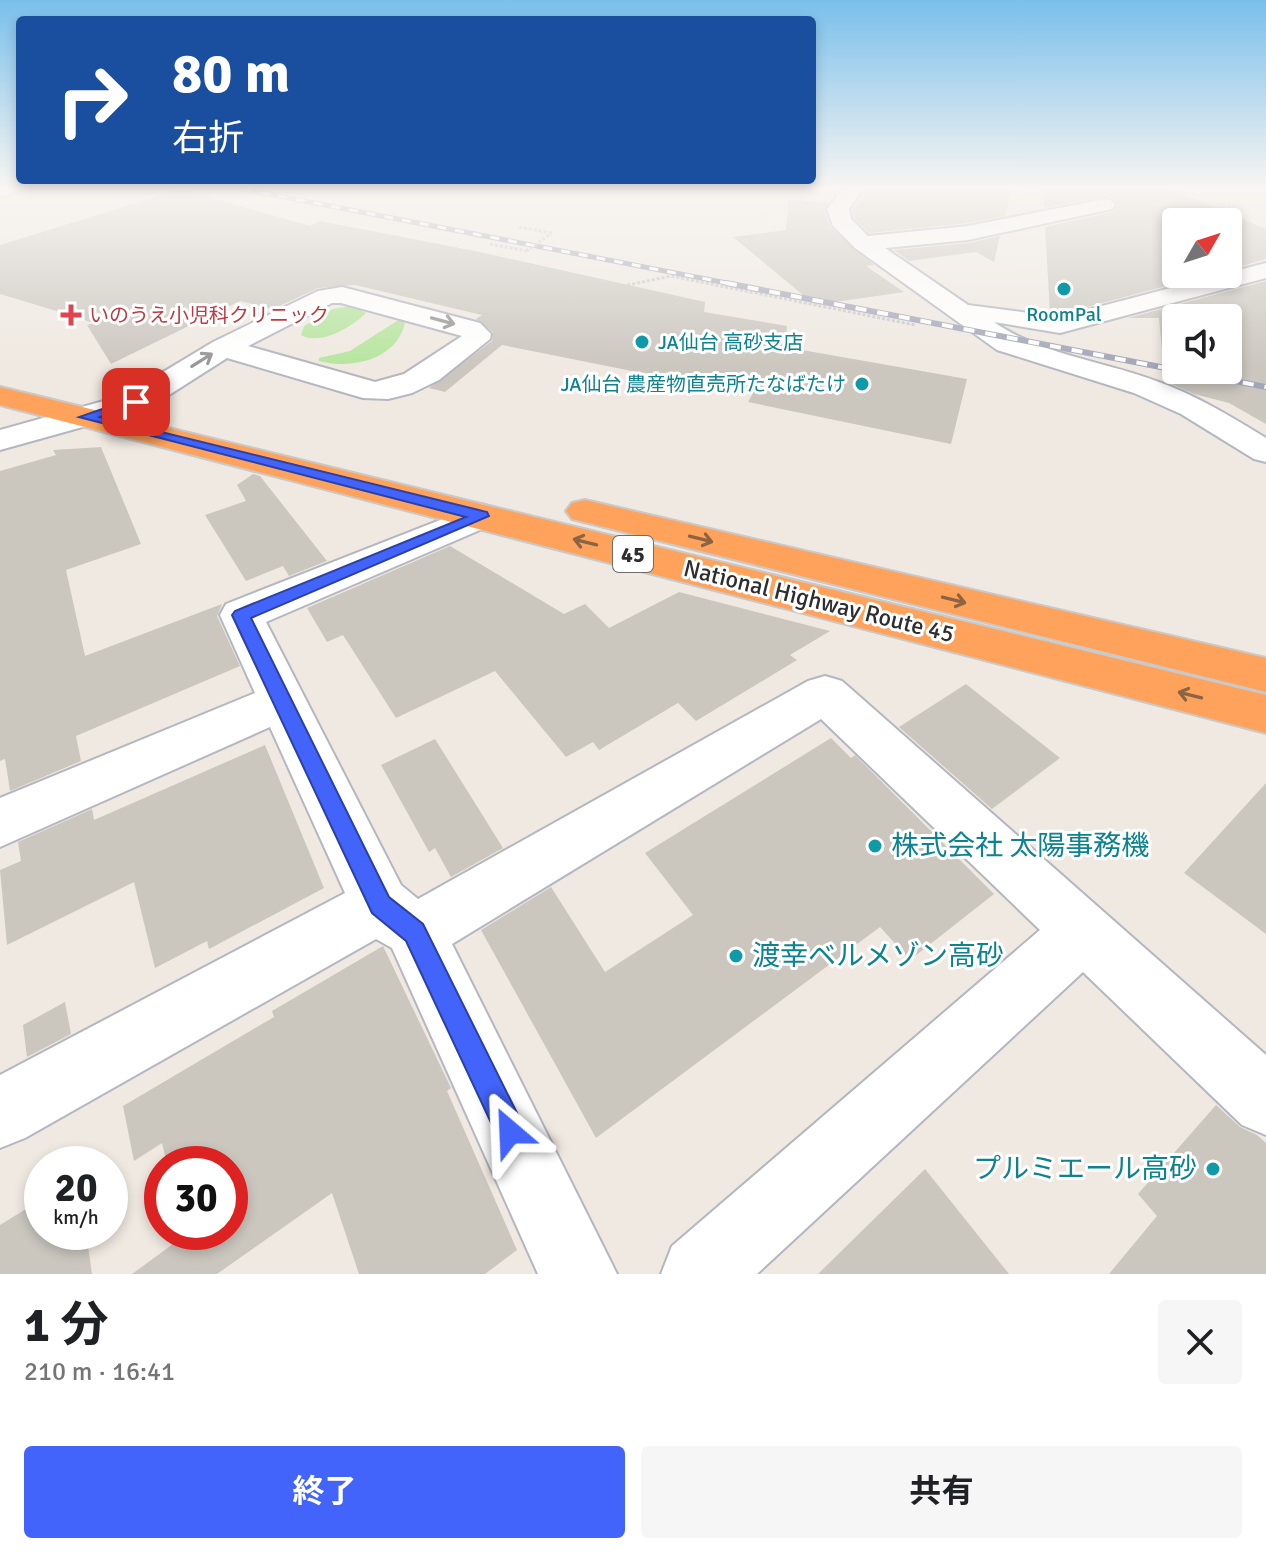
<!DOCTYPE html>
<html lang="ja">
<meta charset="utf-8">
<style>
:root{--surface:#fff;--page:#f6f6f6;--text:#202124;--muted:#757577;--accent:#4264fb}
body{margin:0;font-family:Signika,"Noto Sans JP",sans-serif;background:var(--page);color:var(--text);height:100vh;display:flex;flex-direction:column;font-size:30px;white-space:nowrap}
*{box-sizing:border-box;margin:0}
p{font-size:26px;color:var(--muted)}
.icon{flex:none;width:44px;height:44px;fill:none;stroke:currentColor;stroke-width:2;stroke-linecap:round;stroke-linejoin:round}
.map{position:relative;height:1274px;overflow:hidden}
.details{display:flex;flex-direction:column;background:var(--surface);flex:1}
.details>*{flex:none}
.guide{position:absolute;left:16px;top:16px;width:800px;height:168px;border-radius:8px;box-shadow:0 4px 12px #0003;background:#1a4fa0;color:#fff;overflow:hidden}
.needle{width:52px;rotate:51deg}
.tools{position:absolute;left:1162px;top:208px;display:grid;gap:16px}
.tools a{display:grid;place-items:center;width:80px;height:80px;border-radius:8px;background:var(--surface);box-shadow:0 4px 12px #0003;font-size:40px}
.speed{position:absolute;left:24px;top:1146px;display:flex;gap:16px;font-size:40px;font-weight:700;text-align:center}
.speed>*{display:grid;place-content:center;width:104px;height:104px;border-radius:50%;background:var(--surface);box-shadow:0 4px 12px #0003;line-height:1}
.speed small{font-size:20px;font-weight:400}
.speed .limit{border:12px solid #d22;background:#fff;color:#111}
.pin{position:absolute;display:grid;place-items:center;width:68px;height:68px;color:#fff;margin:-34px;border-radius:16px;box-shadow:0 4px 12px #0006}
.me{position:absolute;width:88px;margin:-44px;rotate:334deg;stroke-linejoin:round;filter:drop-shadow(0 0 6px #0008)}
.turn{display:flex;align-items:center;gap:28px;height:168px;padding:0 24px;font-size:36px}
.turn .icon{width:104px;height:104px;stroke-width:2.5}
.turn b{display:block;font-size:56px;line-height:68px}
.round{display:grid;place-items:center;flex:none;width:84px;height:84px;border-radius:8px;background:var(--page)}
.head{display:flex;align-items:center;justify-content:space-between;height:136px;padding:0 24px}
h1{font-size:48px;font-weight:700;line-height:60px}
.cta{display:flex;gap:16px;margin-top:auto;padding:16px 24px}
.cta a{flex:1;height:92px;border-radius:8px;background:var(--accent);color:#fff;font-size:32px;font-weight:700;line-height:92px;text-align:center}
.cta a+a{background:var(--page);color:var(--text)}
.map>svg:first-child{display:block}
.green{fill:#b6e59e}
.building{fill:#cbc7bf;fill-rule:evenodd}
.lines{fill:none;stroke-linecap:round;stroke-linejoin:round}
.minor-casing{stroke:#b4b7c1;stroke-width:4}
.highway-casing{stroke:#c9c9c9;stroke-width:4}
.path{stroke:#c9c9c9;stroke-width:3;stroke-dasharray:3 2;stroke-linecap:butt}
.minor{fill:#fff;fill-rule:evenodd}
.highway{fill:#ffa35c;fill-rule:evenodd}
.rail-far1-casing{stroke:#a3a6b8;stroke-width:5}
.rail-casing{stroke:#a3a6b8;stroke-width:6}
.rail-far1{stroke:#fff;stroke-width:3;stroke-dasharray:9;stroke-linecap:butt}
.rail{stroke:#fff;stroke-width:4;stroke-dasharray:11;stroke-linecap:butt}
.path-bridge{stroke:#c9c9c9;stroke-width:3;stroke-dasharray:3 2;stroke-linecap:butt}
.oneway{stroke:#969696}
.oneway2{stroke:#8c6343}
.route{fill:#4264fb;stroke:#2b41a3;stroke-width:2}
.culture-dot{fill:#0f9aa8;stroke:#fff;stroke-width:3}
.health-dot{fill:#e0444e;stroke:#fff;stroke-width:3}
.labels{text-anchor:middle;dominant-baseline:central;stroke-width:6;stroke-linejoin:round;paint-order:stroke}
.far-culture-label{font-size:20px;fill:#0d838f;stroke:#fff}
.far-health-label{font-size:20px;fill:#be3a42;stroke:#fff;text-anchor:start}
.shield{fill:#fff;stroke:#6d6d6d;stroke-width:2}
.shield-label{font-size:22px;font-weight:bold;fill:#2e2e2e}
.street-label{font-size:24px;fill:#2e2e2e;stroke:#fff}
.near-culture-label{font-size:28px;fill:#0d838f;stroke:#fff;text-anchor:start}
</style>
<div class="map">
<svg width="1266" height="1274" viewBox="0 0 1266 1274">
<rect width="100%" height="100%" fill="#efe9e1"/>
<g class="green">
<path d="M352,306L366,313C352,327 320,346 301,335L304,326L333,309Z"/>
<path d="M400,319L405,323C397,359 352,370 319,361V358L350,351Z"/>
</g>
<g class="building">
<polygon points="181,189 310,226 320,221 480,252 705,302 704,312 787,326 785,347 967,379 951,444 748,402 752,395 502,345 445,392 429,388 492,341 493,332 476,319 482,315 355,285 318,288 273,309 240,301 111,364 87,325 94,323 84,320 80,313 73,316 0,294 0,245"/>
<polygon points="869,189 1012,189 1005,216 968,223 869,233 854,218 852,210"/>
<polygon points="1043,189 1171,189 1266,229 1266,259 1228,270 1228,222 1176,222 1176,274 1212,274 1060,314 1050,313 1045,227 1113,212 1118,205 1113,198 1104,196 1044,208"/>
<polygon points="789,199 828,203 824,210 831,228 874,265 866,266 904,292 815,305 733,237 786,230"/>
<polygon points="1000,236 994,262 976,252 909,261 894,250 969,243"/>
<path d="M1266,281V424L1229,403L1194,394L1165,381L1159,318H1128ZM1176,318H1228V370H1176Z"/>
<polygon points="101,447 141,544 66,570 85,656 222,604 217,616 240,666 76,736 81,761 10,791 5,759 0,761 0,471 56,455 53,450"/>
<polygon points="253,474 260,476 327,561 289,576 283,566 246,581 205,515 246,501 237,485"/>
<polygon points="450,546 564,614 585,604 609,628 679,592 830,631 790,655 797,660 696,721 678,703 599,750 593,742 566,757 495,671 396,718 343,635 327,642 307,608"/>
<polygon points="966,684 1060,758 992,809 899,727"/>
<polygon points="831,738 851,758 855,755 994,894 910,960 880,927 596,1138 481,930 551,887 605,972 693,915 645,853"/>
<polygon points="435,739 503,848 451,877 435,848 429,852 381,765"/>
<polygon points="265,745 324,888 209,949 207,941 155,968 134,882 7,945 0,870 21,861 18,842 92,809 94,820"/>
<polygon points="1266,783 1266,934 1184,873"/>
<polygon points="383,946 451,1088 447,1091 517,1250 485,1274 359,1274 332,1193 217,1274 132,1274 184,1236 183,1232 230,1232 230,1164 167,1164 162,1143 134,1161 123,1106 274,1017 272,1011"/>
<polygon points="65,1002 71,1034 27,1057 23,1025"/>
<polygon points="1216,1105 1240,1127 1257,1135 1266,1143 1266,1274 1109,1274 1157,1216 1138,1194"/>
<polygon points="925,1169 1009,1274 818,1274"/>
<polygon points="42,1199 42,1232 86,1232 92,1274 0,1274 0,1225"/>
</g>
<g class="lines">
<g class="minor-casing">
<g id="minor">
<polygon points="0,189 18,189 15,193 0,197"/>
<path d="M843,189H863L849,209L851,219L868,236L968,226L1105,199L1112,201L1115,205L1112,209L968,240L885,248L968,305L1060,317L1266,263V278L1060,333L994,322C1041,355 1103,361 1156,381C1196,395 1230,416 1266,438V462L1254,459L1181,414L1134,393L997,350L855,248L833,226L827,209Z"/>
<path d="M342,287L480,323L491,334L490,339L439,380L412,393L388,399L363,398L227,358L147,409L0,450V430L125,395L213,342L318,291ZM332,303H341L462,336L404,374L375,382L248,346Z"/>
<polygon points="481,504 494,508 500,516 494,524 266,622 401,885 418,899 808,681 825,676 842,681 1266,1055 1266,1135 1242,1125 1083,972 757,1274 661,1274 672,1246 1040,930 821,719 452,944 617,1274 538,1274 392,948 376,939 25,1138 0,1148 0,1075 345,893 270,727 0,847 0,798 255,693 220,615 226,604"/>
</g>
</g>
<g class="highway-casing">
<g id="highway">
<polygon points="0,387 1266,695 1266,733 0,405"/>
<polygon points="585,500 1266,658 1266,692 572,519 566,511 572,503"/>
</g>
</g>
<g class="path">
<polyline points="519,227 552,233"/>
<polyline points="490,244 526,251"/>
<polyline points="505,311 671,276 915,325"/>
</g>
<use href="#minor" class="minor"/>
<use href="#highway" class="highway"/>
<g class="rail-far1-casing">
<polyline id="rail-far1" points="243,189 737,285"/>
</g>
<g class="rail-casing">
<g id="rail">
<polyline points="726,283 1176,370"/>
<polyline points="1178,370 1266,387"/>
</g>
</g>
<use href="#rail-far1" class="rail-far1"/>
<use href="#rail" class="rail"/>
<polyline class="path-bridge" points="526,251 552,233"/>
</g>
<defs><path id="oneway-shaft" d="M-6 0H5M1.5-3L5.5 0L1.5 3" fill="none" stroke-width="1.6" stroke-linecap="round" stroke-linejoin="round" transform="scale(2)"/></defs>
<g class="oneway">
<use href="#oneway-shaft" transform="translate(443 321) rotate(15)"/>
<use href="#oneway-shaft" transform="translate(202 360) rotate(-32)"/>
</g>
<g class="oneway2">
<use href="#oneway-shaft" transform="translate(701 539) rotate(14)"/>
<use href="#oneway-shaft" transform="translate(585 542) rotate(-166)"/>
<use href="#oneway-shaft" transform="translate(954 600) rotate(14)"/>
<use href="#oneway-shaft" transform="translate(1190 695) rotate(-166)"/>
</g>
<linearGradient id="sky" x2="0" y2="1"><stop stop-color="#7abfeb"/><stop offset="0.51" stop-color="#f8f5f2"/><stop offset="1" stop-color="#f8f5f2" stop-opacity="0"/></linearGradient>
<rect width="1266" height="367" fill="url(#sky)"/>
<polygon class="route" points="131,399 142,402 100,417 487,512 489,516 251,618 389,897 423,924 521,1121 525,1132 521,1142 510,1146 500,1142 406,941 372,913 232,615 235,611 466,517 79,417"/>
<g class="culture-dot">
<circle cx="1064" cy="289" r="8"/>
<circle cx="642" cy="342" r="8"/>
<circle cx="862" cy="384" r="8"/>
<circle cx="875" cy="846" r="8"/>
<circle cx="736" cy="956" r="8"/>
<circle cx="1213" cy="1169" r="8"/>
</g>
<path class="health-dot" d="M67 303h8v8h8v8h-8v8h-8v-8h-8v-8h8z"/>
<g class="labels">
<g class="far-culture-label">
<text x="1064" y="314">RoomPal</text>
<text x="658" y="342" text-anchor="start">JA仙台 高砂支店</text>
<text x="846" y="384" text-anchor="end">JA仙台 農産物直売所たなばたけ</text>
</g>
<g class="far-health-label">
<text x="89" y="315">いのうえ小児科クリニック</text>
</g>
<rect class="shield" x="613" y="536" width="40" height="36" rx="6"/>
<g class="shield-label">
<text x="633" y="554">45</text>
</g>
<g class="street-label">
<text transform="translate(819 601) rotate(14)">National Highway Route 45</text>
</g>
<g class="near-culture-label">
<text x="891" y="846">株式会社 太陽事務機</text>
<text x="752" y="956">渡幸ベルメゾン高砂</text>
<text x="1197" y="1169" text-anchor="end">プルミエール高砂</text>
</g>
</g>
</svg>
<div class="tools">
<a><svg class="needle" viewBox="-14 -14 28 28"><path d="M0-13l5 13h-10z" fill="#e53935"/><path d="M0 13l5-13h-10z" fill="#757577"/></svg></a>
<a><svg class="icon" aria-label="sound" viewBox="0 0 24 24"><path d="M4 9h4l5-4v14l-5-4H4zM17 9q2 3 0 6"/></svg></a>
</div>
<div class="speed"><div>20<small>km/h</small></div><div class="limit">30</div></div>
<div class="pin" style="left:136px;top:402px;background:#d93025"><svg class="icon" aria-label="arrive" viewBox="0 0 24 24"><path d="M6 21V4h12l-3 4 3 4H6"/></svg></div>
<svg class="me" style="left:510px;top:1132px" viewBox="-20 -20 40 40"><path d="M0-17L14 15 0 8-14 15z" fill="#4264fb" stroke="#fff" stroke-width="4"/></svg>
<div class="guide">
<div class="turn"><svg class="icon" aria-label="right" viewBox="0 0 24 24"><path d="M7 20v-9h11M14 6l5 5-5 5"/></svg><div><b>80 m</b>右折</div></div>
</div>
</div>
<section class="details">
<div class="head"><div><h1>1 分</h1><p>210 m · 16:41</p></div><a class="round"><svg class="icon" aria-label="close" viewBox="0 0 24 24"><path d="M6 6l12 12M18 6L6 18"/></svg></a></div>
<div class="cta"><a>終了</a><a>共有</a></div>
</section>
